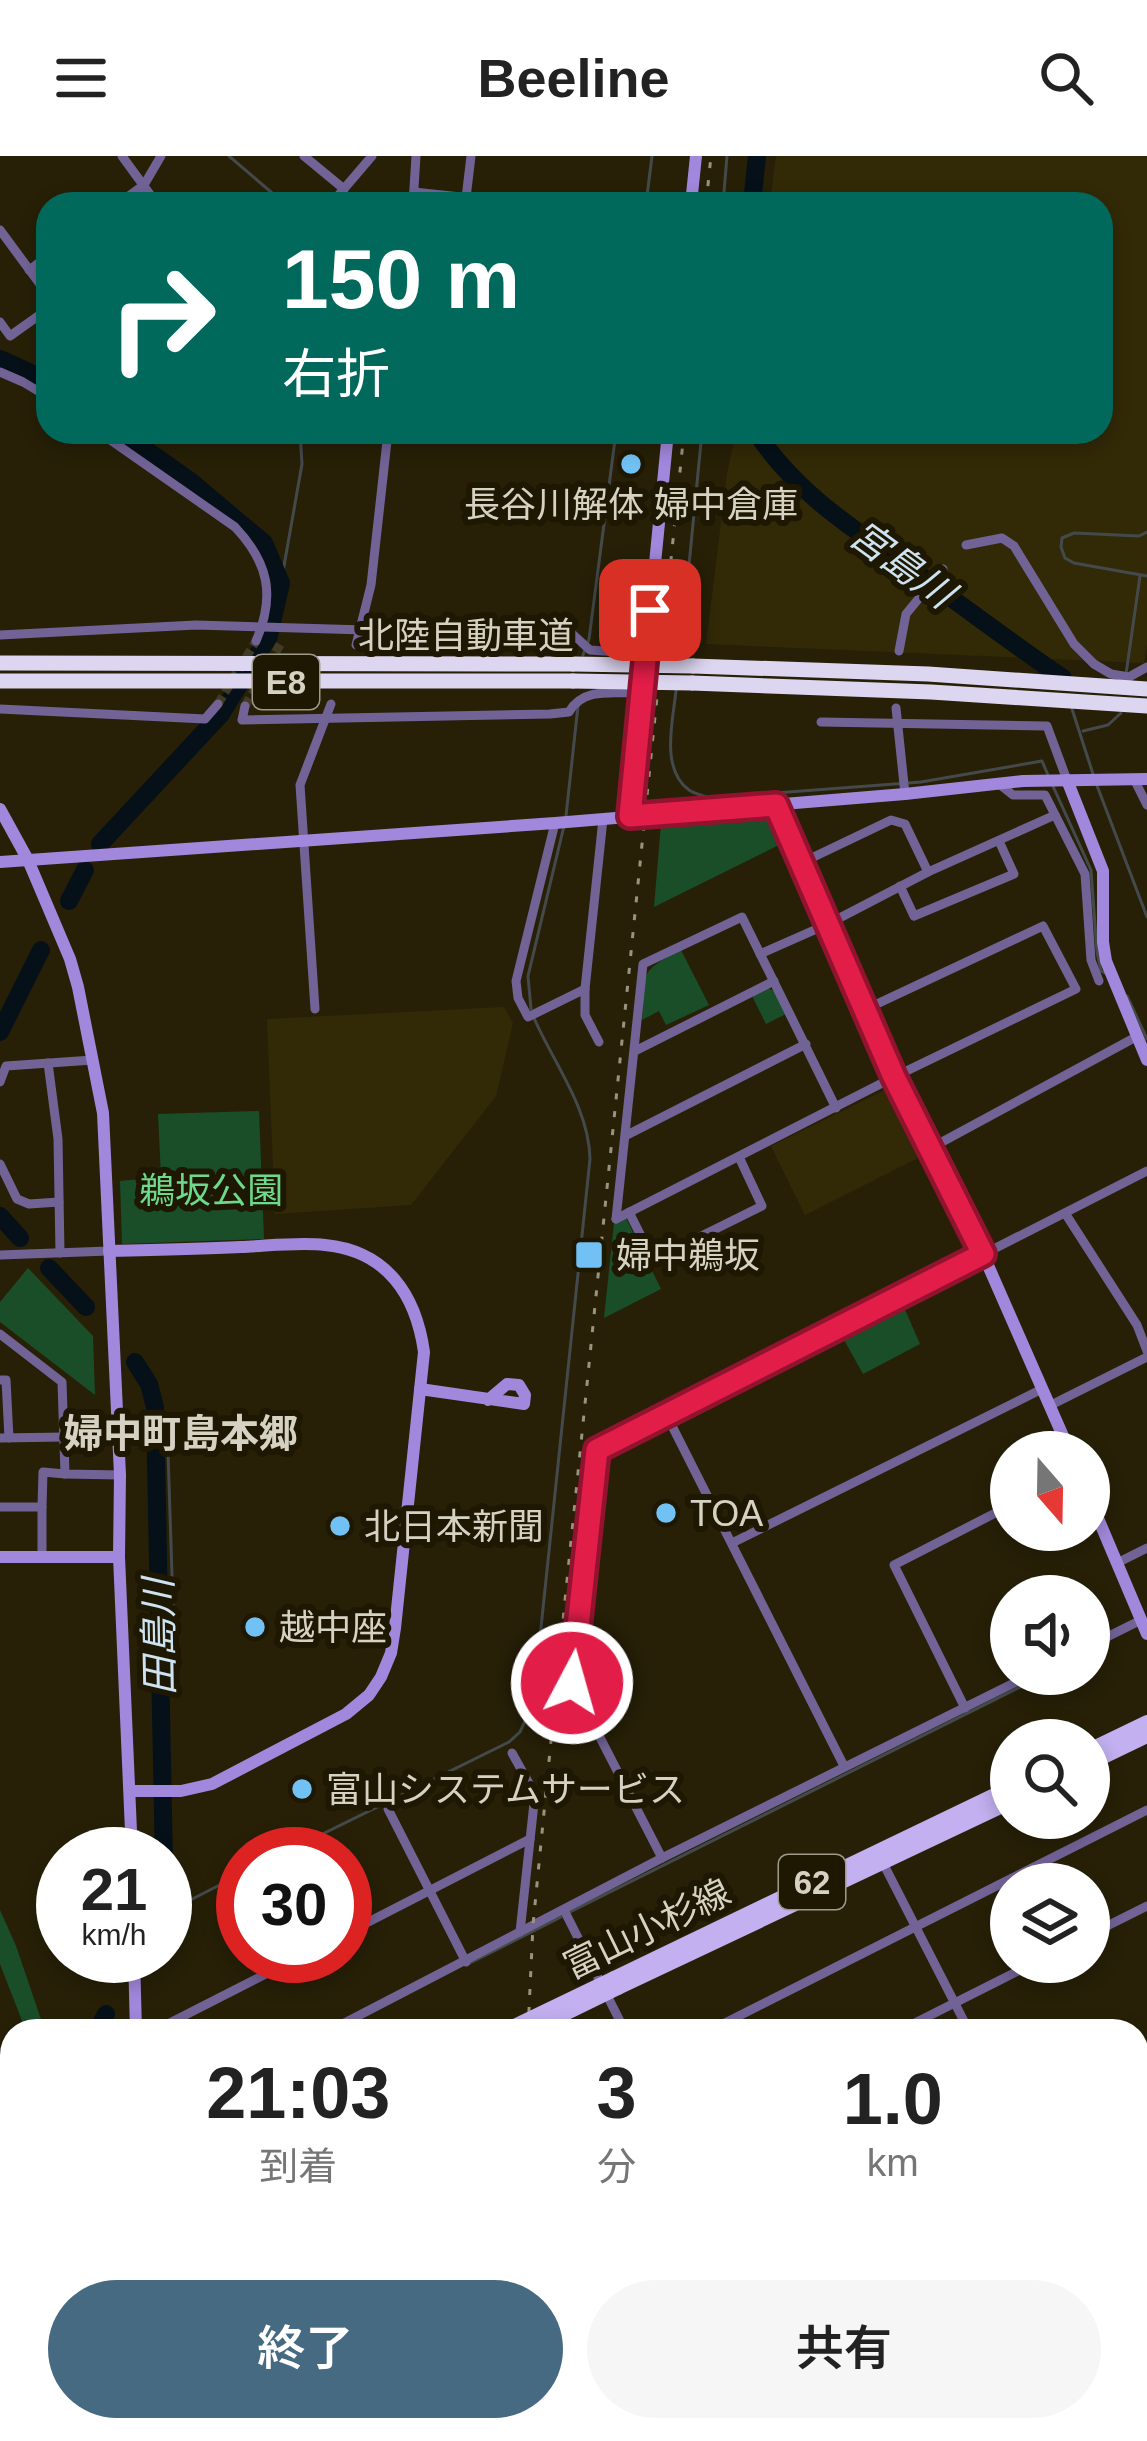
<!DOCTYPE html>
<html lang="ja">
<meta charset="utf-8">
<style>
:root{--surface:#fff;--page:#f6f6f6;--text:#222;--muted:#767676;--accent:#466a81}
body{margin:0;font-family:Arial,"Noto Sans JP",sans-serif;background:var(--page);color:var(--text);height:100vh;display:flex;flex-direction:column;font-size:45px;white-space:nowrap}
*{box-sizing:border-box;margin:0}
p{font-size:39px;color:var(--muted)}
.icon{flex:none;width:66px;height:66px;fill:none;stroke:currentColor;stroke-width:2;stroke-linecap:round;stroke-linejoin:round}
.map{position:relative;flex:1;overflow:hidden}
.sheet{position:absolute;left:0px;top:1863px;width:1149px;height:423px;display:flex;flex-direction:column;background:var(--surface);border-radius:36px 36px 0 0;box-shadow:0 6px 18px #0003}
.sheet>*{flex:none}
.banner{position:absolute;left:36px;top:36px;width:1077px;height:252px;border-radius:36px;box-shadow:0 6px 18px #0003;background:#00695c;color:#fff;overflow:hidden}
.needle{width:78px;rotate:160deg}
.fabs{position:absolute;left:990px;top:1275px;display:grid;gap:24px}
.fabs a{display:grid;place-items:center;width:120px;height:120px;border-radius:50%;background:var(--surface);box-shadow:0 6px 18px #0003;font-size:60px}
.speed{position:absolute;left:36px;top:1671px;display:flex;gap:24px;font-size:60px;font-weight:700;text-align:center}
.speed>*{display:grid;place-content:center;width:156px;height:156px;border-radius:50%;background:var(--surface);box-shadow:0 6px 18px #0003;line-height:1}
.speed small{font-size:30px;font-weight:400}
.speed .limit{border:18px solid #d22;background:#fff;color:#111}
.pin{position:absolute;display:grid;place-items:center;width:102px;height:102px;color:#fff;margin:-51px;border-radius:24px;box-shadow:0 6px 18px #0006}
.me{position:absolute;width:132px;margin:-66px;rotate:6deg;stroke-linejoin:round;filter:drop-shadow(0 0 9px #0008)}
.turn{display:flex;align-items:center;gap:42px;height:252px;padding:0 48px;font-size:54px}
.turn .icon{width:156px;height:156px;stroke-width:2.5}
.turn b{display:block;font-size:84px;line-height:102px}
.eta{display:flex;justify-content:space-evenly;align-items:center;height:204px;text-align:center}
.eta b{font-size:72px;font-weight:600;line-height:84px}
.button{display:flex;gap:24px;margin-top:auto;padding:24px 48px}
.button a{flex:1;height:138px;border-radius:72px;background:var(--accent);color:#fff;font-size:48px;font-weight:600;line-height:138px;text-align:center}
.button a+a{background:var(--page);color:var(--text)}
header{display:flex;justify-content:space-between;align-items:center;height:156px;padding:0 48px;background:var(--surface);font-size:54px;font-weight:600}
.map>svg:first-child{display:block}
.built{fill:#322907}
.green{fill:#194e29}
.water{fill:#051018;stroke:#444a4b;stroke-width:3}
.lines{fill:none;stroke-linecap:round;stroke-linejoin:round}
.stream{stroke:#444a4b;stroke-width:3}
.river{stroke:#051018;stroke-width:18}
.street-tunnel{stroke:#413b23;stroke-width:9;stroke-dasharray:9 4.5;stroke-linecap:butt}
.street{stroke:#726397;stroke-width:9}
.secondary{stroke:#a288dc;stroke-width:12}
.primary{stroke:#c2b0f0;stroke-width:14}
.highway{stroke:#ddd6f1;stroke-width:15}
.rail{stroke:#999482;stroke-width:3;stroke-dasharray:6 12;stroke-linecap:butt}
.primary-bridge{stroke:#c2b0f0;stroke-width:14}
.highway-bridge{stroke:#ddd6f1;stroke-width:15}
.route-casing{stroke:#92132f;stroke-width:30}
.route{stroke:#e11d48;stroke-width:21}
.poi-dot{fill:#71c1f5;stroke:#1e1701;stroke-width:4.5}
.labels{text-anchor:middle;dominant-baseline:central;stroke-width:12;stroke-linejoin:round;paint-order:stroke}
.shield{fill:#1e1701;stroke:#9f9a89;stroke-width:3}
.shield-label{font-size:33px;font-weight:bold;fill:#d6d2c3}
.poi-label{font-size:36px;fill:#d6d2c3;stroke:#1e1701;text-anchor:start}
.street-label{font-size:36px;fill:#d6d2c3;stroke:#1e1701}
.park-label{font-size:36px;fill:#6dd98a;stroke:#1e1701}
.water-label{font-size:39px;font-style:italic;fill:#cee3f2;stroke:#1e1701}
.neighbourhood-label{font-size:39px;font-weight:bold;fill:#d6d2c3;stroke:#1e1701}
</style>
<header><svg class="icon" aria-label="menu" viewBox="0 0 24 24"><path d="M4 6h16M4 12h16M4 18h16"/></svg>Beeline<svg class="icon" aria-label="search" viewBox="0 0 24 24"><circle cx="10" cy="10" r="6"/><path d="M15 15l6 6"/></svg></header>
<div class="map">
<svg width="1147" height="2285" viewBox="0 0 1147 2285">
<rect width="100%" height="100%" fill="#272007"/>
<g class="built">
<polygon points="776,0 1147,0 1147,490 1144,507 706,488 727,317 736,276 1101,276 1101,48 770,48"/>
<polygon points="504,851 513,867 496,940 411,1049 275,1058 267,863"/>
<polygon points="887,933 920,1001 805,1059 771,990"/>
</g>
<g class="green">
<polygon points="761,658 774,666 783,687 654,751 661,668"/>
<path d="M681,794L709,849L666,869L659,855L642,864C646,817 637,816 681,794Z"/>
<polygon points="767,832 775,835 786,858 766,868 752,840"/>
<polygon points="259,955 264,1083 122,1088 120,1025 161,1021 158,958"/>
<polygon points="626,1062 661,1133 604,1162 614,1067"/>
<polygon points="28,1112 93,1180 95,1239 0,1166 0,1146"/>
<polygon points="903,1149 920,1188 863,1218 843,1182"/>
<polygon points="0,1754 16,1790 45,1875 26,1875 0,1808"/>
</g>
<g class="water">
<polygon points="1147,1980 1147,2068 1137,2078 1137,1989"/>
<polygon points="805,2274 934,2274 918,2285 752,2285"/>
</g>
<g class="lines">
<g class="stream">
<polyline points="229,0 285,48"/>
<polyline points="646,48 652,0"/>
<polyline points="723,48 727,0"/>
<polyline points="1147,376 1139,380 1074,377 1062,382 1061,391 1065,402 1074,407 1147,420"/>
<polyline points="281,427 302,308 300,276"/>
<polyline points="583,499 589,483 616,276"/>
<polyline points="680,501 702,276"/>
<polyline points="1126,518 1140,420"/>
<path d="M676,535C673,564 660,613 689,634C695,638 702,639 709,642L921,626L1042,605L1048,619"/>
<polyline points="1072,553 1093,618"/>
<polyline points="1083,575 1108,569 1121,557"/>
<polyline points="1096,627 1147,761"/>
<polyline points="1052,628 1091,714 1097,796 1101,815 1105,817"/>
<polyline points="566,660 578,550"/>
<polyline points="1127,840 1147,883"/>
<polyline points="531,853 528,820 564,670"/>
<polyline points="155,1256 166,1260 167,1266 174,1480 169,1486 160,1487"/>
<path d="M282,1698L509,1586L520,1576L533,1548L590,1003C589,952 554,908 534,862"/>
<polyline points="167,1756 243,1717"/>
<polyline points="570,1756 1046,1518"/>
<polyline points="468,1808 561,1761"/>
<polyline points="1137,2259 1147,2253"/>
<polyline points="320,2285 321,2274"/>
<polyline points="1090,2285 1110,2274"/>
</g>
<g class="river">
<polyline points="752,48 757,0"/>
<polyline points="0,203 48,225"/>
<path d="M756,276C798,341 863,379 925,423C971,456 1016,490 1063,522"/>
<polyline points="100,688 221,558 269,480 281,427 264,387 189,324 121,276"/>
<polyline points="69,745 85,714"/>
<polyline points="0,876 41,794"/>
<polyline points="0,1060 20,1082"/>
<polyline points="49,1112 86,1151"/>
<polyline points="135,1206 149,1228 155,1251 165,1759"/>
<polyline points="97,1875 106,1858"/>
<polyline points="1137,2095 1147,2086"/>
<polyline points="76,2285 80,2274"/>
<polyline points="746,2285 778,2274"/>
</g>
<g class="street-tunnel">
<polyline points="269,508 281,487"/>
<polyline points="218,548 256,485"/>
<polyline points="245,550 261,523"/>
</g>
<g class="street">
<polyline points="122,0 157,48"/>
<polyline points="304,0 344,33"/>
<polyline points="414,36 525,48"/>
<polyline points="466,42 471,0"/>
<polyline points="118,48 144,29 161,0"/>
<polyline points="331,48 372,0"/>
<polyline points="413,48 416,0"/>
<polyline points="0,74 48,139"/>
<polyline points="29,114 48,100"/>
<polyline points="0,166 10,180 48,153"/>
<polyline points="0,216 23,226 48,241"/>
<path d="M99,276L235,371C268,406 276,439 256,485"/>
<polyline points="966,389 1002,382 1014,390 1074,488 1094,508 1111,518 1129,521 1147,511"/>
<polyline points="0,479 196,469 468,477 568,474 590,494 646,498"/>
<polyline points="356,489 371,429 388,276"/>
<polyline points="899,495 906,458 943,413"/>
<path d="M245,550L242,564L550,558L569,556C584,530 615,538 642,537"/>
<polyline points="896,552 905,638"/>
<polyline points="0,553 205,563 218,548"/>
<polyline points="821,566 1047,570 1067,624"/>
<polyline points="1134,623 1147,649"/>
<polyline points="999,628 1013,639 1045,639 1085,718 1091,804 1099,825"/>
<polyline points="555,667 516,825 518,842 528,861 585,833"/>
<polyline points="801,707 891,664 905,668 928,716"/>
<polyline points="900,730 914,760 1014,718 999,685"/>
<polyline points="760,798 828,768 928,716 1055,659"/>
<polyline points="315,853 300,629 331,548"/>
<polyline points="599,886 585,859 585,833 603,663"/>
<polyline points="635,895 774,825"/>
<polyline points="48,907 58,983 60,1097"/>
<polyline points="0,926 6,910 93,904"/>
<polyline points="627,979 806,888"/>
<polyline points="929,993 1136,881"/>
<polyline points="0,1008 17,1043 29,1048 59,1046"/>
<polyline points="629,1056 653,1104 762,1050 739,1001"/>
<polyline points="1065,1057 1137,1169 1147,1195"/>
<polyline points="616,1063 894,921 1076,833 1043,770 864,854"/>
<polyline points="616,1063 643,808 742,761 836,952"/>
<polyline points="0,1099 109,1095"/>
<polyline points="0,1178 62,1226 65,1318 120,1319"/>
<polyline points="0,1224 6,1224 9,1282"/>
<polyline points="1049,1250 1147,1201"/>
<polyline points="667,1260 844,1610"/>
<polyline points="0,1282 64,1281"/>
<polyline points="0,1351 42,1351 42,1401"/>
<polyline points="42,1351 43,1316 65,1318"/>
<polyline points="732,1387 1042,1233"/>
<polyline points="1117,1407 1147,1392"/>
<polyline points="1089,1490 1141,1464"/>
<polyline points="965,1552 894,1409 1011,1349"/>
<polyline points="512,1597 535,1638 520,1776"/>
<polyline points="388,1653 466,1806"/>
<polyline points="662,1702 572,1527 597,1295 1147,1015"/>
<polyline points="883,1707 969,1875"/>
<polyline points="564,1754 625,1875"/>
<polyline points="345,1778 530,1683"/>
<polyline points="1089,1779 1147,1750"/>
<polyline points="154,1875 301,1800"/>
<polyline points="329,1875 662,1702 1032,1518"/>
<polyline points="709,1875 1147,1654"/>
<polyline points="899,1875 1036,1806"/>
<polyline points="1137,1910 1147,1901"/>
<polyline points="1137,1934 1147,1925"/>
<polyline points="1137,2229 1147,2222"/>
<polyline points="329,2285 330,2274"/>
<polyline points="440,2285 473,2274"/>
<polyline points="1029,2285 1053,2274"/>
</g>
<g class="secondary">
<polyline points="691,48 696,0"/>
<polyline points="1067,624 1103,715 1103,786 1106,805 1147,904"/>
<polyline points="776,648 894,921 983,1098 1070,1296"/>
<polyline points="0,653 28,704 70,803 78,831 103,957 120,1319 119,1401 132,1698"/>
<polyline points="630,660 668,276"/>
<polyline points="0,706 555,667 905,638 1023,625 1147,623"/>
<path d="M109,1095C153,1094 197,1093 241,1091C268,1090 298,1086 325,1089C387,1095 416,1139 424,1196L395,1472L391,1497L381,1521L369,1539L346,1558L212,1628L181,1635H131"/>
<polyline points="420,1233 524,1248 525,1239 519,1229 507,1228 488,1244"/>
<polyline points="1089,1341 1147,1478"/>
<polyline points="0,1401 119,1401"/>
<polyline points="134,1800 136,1875"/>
<polyline points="1137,2269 1147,2264"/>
<polyline points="1108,2285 1129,2274"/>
</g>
<g class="primary">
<polyline points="1089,1594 1147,1566"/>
<polyline points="1089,1608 1147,1580"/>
<polyline points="614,1822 1011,1631"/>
<polyline points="618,1832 1011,1646"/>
<polyline points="0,2107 12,2103"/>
<polyline points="0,2123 12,2118"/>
</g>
<g class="highway">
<polyline points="0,507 573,508"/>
<polyline points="693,510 928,518 1147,533"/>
<polyline points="0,525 573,525"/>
<polyline points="692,527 931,536 1147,550"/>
</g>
<g class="rail">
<polyline points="706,48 711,0"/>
<polyline points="528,1875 533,1769 558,1513 684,276"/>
<polyline points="598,2274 601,2285"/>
</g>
<g class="primary-bridge">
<polyline points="504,1875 614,1822"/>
<polyline points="530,1875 618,1832"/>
</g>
<g class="highway-bridge">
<polyline points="573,508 693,510"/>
<polyline points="573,525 692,527"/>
</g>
</g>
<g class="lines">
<g class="route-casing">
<polyline id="route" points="572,1527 597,1294 983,1098 894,921 776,649 630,660 650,454"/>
</g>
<use href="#route" class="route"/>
</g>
<g class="poi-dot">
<circle cx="631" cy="308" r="12"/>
<rect x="574" y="1084" width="30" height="30" rx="6"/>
<circle cx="666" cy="1357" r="12"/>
<circle cx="340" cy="1370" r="12"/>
<circle cx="255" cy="1471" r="12"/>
<circle cx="302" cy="1633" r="12"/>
</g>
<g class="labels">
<g class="shield">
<rect x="253" y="499" width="66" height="54" rx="9"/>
<rect x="779" y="1699" width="66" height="54" rx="9"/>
</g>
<g class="shield-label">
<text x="286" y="526">E8</text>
<text x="812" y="1726">62</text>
</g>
<g class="poi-label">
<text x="631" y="348" text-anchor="middle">長谷川解体 婦中倉庫</text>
<text x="616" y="1099">婦中鵜坂</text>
<text x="690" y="1357">TOA</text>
<text x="364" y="1370">北日本新聞</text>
<text x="279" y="1471">越中座</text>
<text x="326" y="1633">富山システムサービス</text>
</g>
<g class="street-label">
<text x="466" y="479">北陸自動車道</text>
<text transform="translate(647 1773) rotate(-26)">富山小杉線</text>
</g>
<g class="park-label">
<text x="211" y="1034">鵜坂公園</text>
</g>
<g class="water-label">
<text transform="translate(902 408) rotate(36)">宮島川</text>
<text transform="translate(159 1481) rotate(-91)">田島川</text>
</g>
<g class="neighbourhood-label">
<text x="181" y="1277">婦中町島本郷</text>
</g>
</g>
</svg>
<div class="fabs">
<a><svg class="needle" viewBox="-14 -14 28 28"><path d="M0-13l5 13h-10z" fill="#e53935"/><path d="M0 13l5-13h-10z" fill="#767676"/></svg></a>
<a><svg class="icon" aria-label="sound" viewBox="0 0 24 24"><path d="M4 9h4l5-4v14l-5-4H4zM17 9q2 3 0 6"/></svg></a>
<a><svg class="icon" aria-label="search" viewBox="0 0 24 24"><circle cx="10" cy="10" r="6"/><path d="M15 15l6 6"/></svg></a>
<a><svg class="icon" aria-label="layers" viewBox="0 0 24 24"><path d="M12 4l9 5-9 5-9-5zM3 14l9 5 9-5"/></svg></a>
</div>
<div class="speed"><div>21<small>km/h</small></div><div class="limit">30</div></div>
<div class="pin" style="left:650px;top:454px;background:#d93025"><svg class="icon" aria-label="arrive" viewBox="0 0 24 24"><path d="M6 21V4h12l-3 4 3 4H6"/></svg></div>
<svg class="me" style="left:572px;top:1527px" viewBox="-20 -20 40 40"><circle r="17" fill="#e11d48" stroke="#fff" stroke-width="3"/><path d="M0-11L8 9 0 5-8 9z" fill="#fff"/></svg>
<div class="banner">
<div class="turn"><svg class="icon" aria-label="right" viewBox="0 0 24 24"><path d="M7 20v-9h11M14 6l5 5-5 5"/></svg><div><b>150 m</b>右折</div></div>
</div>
<section class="sheet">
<div class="eta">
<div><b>21:03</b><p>到着</p></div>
<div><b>3</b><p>分</p></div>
<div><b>1.0</b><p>km</p></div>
</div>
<div class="button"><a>終了</a><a>共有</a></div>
</section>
</div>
